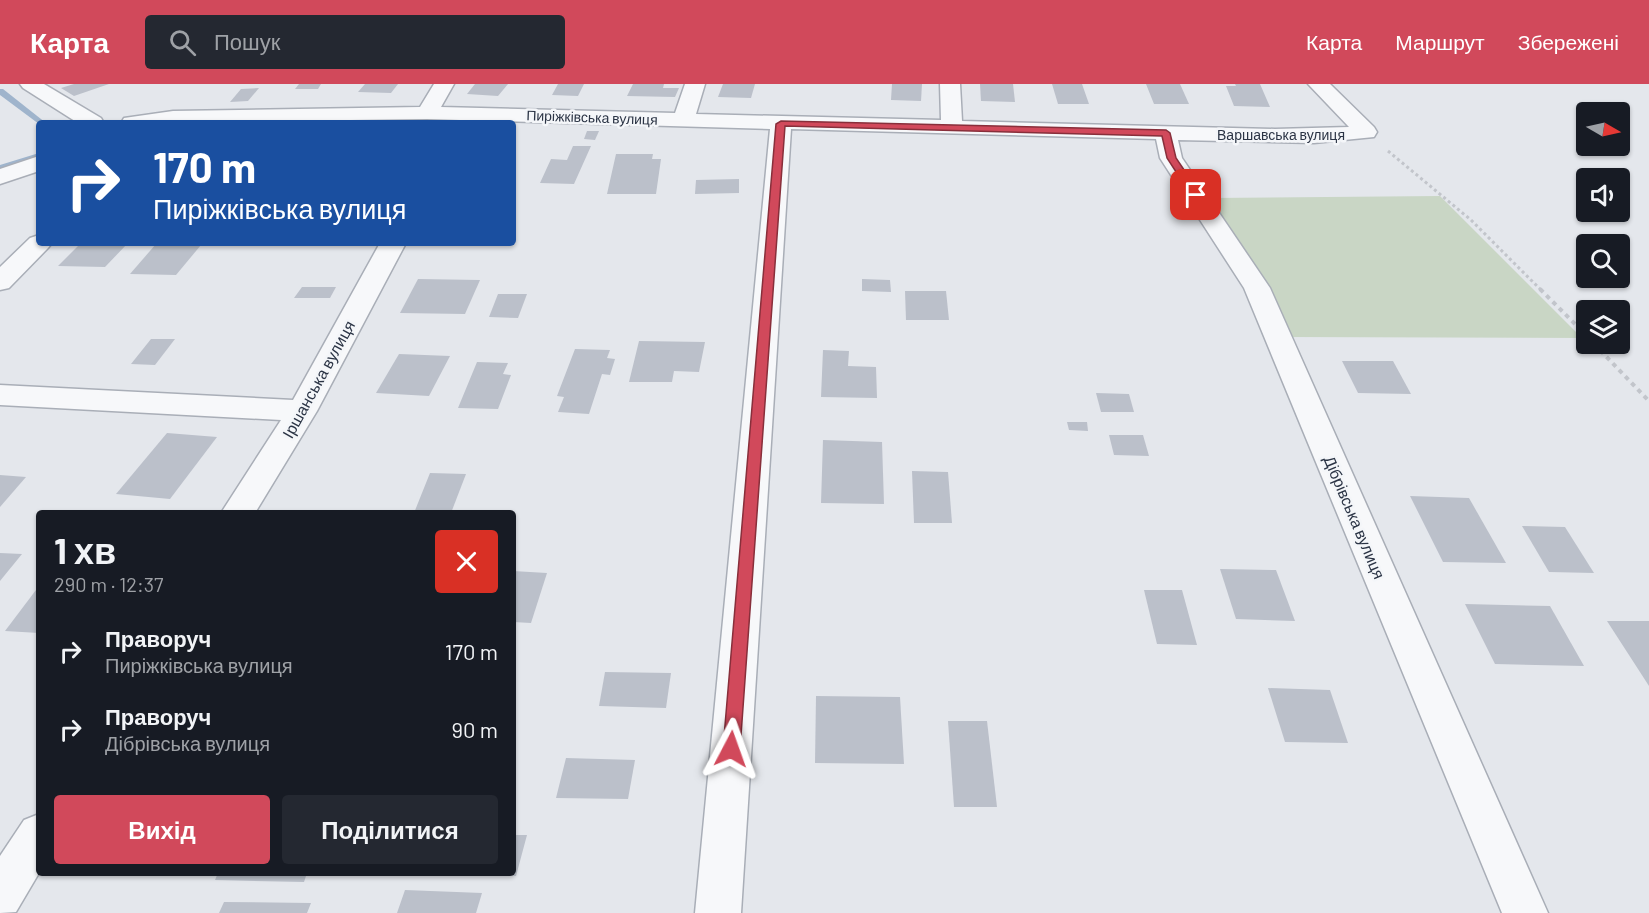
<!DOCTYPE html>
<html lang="uk">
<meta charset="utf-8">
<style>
:root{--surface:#171b24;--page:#242831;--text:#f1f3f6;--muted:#9ea1a6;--accent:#d1495b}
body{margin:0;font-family:Barlow,sans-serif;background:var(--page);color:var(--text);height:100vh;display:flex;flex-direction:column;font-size:22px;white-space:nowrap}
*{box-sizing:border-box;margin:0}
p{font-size:20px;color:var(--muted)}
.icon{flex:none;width:33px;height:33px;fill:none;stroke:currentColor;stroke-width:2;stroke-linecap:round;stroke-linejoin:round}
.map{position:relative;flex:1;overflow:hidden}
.panel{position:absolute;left:36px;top:426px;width:480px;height:366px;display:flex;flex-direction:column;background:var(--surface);border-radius:6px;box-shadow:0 2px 4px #0004}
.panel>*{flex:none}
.guide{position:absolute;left:36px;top:36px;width:480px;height:126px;border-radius:6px;box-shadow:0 2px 4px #0004;background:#1a4fa0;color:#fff;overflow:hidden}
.needle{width:39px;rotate:99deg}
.controls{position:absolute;left:1576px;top:18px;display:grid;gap:12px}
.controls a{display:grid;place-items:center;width:54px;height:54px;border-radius:6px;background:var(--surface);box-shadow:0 2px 4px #0004;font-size:30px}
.pin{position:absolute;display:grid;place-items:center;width:51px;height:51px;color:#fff;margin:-26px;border-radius:12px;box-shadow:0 3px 9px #0006}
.me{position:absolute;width:66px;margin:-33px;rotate:4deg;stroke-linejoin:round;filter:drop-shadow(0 0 4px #0008)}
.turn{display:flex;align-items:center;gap:21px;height:126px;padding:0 18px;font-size:27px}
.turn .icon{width:78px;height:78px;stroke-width:2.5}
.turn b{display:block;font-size:42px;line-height:51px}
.round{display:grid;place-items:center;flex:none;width:63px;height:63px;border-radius:6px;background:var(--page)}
.summary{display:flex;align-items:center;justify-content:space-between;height:102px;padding:0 18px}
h1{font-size:36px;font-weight:700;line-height:45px}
.action{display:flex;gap:12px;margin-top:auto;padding:12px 18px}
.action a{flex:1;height:69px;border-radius:6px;background:var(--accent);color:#fff;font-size:24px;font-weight:700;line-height:69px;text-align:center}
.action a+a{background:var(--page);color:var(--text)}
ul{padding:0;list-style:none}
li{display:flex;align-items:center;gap:18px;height:78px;padding:0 18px}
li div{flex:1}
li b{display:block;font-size:22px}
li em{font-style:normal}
header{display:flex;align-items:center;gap:36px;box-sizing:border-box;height:84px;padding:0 30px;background:var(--accent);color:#fff}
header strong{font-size:28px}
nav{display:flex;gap:33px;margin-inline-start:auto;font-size:21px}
.search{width:420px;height:54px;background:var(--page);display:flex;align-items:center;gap:15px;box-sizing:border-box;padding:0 21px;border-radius:6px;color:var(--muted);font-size:22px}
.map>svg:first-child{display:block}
.green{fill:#c9d6c5}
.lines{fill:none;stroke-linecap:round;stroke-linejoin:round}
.stream{fill:#9fb4cc;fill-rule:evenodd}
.building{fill:#bbc0ca}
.minor-casing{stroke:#a9aeb7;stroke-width:3}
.path-far1{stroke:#c2c5cb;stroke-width:3;stroke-dasharray:3 3;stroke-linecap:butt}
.path{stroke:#c2c5cb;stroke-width:4;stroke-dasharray:4.5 4.5;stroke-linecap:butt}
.minor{fill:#f7f8fa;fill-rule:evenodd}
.route{fill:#d1495b;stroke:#882f3b;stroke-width:1.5}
.labels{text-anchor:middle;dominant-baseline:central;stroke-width:5;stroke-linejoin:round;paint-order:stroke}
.far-street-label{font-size:14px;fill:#2b3445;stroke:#f4f6f9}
.street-label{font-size:16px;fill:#2b3445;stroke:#f4f6f9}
</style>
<header>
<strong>Карта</strong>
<div class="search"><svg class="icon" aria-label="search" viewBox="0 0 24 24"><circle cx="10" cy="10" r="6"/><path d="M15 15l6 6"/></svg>Пошук</div>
<nav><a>Карта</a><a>Маршрут</a><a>Збережені</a></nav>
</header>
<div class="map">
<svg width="1649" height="829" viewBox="0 0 1649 829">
<rect width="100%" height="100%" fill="#e4e7ec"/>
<polygon class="green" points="1440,112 1582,254 1283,253 1211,114"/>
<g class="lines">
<g class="stream">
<polygon points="0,5 3,5 46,39 39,40 0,11"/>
<polygon points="39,69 39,74 0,86 0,81"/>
</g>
</g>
<g class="building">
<polygon points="74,0 109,0 74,12 61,4"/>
<polygon points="299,0 321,0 318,5 295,5"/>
<polygon points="365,0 398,0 391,9 358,8"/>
<polygon points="475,0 508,0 498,12 467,10"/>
<polygon points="558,0 584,0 578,12 552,11"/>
<polygon points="633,0 664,0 663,4 679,4 675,13 627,12"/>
<polygon points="723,0 755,0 751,14 718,13"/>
<polygon points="892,0 922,0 921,17 891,16"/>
<polygon points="980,0 1013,0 1015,18 981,17"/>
<polygon points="1052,0 1082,0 1089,20 1058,20"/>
<polygon points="1146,0 1180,0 1189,20 1154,20"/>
<polygon points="1235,0 1260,0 1270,23 1234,22 1226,2 1236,2"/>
<polygon points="259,4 248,17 230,18 241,5"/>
<polygon points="587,47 599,47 595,56 584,55"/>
<polygon points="573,62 591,62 574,100 540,99 551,75 567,76"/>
<polygon points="616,70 653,70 652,75 661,75 656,110 607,110"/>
<polygon points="739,95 739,109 695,110 696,96"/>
<polygon points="81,159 128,159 105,183 58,182"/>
<polygon points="156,160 201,161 176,191 130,190"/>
<polygon points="418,195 480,196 465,230 400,229"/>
<polygon points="862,195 890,196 891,208 862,207"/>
<polygon points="302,203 336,203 330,214 294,214"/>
<polygon points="905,207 946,207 949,236 906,236"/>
<polygon points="498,210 527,210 518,234 489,233"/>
<polygon points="151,255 175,255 155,281 131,280"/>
<polygon points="639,257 705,258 699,288 674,287 672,298 629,298"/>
<polygon points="575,265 610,266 607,274 615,275 610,291 602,290 589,330 558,328 564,313 557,312"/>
<polygon points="823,266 849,267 848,282 876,283 877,314 821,313"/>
<polygon points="399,270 450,272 429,312 376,309"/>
<polygon points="1342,277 1393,277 1411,310 1358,309"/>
<polygon points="477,278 508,279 503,290 511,291 498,325 458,324"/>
<polygon points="1096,309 1129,310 1134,328 1101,328"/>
<polygon points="1067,338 1087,338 1088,347 1069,346"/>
<polygon points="167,349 217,353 170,415 116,410"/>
<polygon points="1109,351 1143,351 1149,372 1114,371"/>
<polygon points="823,356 882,358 884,420 821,419"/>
<polygon points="912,387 948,388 952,439 914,439"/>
<polygon points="430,389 466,390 451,429 414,429"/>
<polygon points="0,391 26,393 0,423"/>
<polygon points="1410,412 1469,414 1506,479 1443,478"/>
<polygon points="1522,442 1565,443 1594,489 1549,488"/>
<polygon points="0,469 22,470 0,497"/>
<polygon points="1220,485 1276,486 1295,537 1236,535"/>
<polygon points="513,487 547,489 531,539 513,538"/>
<polygon points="39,502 39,549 5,547"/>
<polygon points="1144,506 1182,506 1197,561 1157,560"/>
<polygon points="1465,520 1550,522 1584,582 1495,580"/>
<polygon points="1607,537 1649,537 1649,602"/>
<polygon points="605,588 671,589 666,624 599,622"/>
<polygon points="1268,604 1330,606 1348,659 1285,658"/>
<polygon points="816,612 900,613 904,680 815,679"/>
<polygon points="948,637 987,637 997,723 954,723"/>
<polygon points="566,674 635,676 628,715 556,714"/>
<polygon points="513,751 527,751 516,792 487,791 487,789 513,789"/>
<polygon points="218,789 307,789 304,798 215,796"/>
<polygon points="405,806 482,809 476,829 397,829"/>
<polygon points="224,818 311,819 307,829 219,829"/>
</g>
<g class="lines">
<g class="minor-casing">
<g id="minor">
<polygon points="20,0 44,0 101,34 104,39 78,39 23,4"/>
<polygon points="434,0 454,0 441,23 675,29 685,0 705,0 696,30 941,36 940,0 960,0 962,37 1275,45 1349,43 1308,0 1330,0 1374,43 1377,48 1374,53 1314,59 1178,56 1182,74 1270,204 1548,829 1502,829 1244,204 1160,74 1156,55 791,45 741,829 695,829 770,45 427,35 121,39 124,34 173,27 420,23"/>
<polygon points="39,72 39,87 0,100 0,85"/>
<polygon points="39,151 39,159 52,159 48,164 9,204 0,206 0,183 30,154"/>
<polygon points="380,159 406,159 317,327 255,429 221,429 281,336 0,321 0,301 293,316"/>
<polygon points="39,730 39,789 16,828 0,829 0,772 24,736"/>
</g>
</g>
<polyline class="path-far1" points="1388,67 1471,136 1542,207"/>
<g class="path">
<polyline points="1540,205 1587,252"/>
<polyline points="1594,260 1649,317"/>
</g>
<use href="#minor" class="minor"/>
</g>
<polygon class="route" points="781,37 1166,46 1170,49 1176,74 1201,111 1196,114 1191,111 1167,74 1162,52 785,42 740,665 737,670 731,673 725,670 723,665 776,40"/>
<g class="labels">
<g class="far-street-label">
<text transform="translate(592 33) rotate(2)">Пиріжківська вулиця</text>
<text x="1281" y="50">Варшавська вулиця</text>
</g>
<g class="street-label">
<text transform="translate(318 295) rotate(-61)">Іршанська вулиця</text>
<text transform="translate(1355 433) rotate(67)">Дібрівська вулиця</text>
</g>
</g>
</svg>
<div class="controls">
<a><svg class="needle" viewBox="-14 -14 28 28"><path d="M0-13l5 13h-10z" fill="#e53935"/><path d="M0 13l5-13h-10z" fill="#9ea1a6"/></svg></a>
<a><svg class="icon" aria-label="sound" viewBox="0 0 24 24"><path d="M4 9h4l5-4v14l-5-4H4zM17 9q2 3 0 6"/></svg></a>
<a><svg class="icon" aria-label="search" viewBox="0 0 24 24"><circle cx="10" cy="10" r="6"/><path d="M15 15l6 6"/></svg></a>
<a><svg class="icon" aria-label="layers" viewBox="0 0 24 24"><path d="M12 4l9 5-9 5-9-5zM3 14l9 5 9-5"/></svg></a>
</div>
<div class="pin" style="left:1196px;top:111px;background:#d93025"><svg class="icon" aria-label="arrive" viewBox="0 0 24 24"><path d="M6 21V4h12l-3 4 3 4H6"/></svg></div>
<svg class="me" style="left:731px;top:665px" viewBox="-20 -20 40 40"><path d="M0-17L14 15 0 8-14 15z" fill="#d1495b" stroke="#fff" stroke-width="4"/></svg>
<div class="guide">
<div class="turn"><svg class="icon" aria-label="right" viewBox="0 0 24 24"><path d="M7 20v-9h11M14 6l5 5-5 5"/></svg><div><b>170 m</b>Пиріжківська вулиця</div></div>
</div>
<section class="panel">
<div class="summary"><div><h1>1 хв</h1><p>290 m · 12:37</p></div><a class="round" style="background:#d93025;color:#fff"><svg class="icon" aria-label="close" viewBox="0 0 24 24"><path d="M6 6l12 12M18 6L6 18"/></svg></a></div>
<ul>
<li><svg class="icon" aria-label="right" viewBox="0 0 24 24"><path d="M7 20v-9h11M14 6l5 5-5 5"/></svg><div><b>Праворуч</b><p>Пиріжківська вулиця</p></div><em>170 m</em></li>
<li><svg class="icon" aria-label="right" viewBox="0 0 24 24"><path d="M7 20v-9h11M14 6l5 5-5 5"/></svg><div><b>Праворуч</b><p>Дібрівська вулиця</p></div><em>90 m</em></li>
</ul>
<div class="action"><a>Вихід</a><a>Поділитися</a></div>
</section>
</div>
